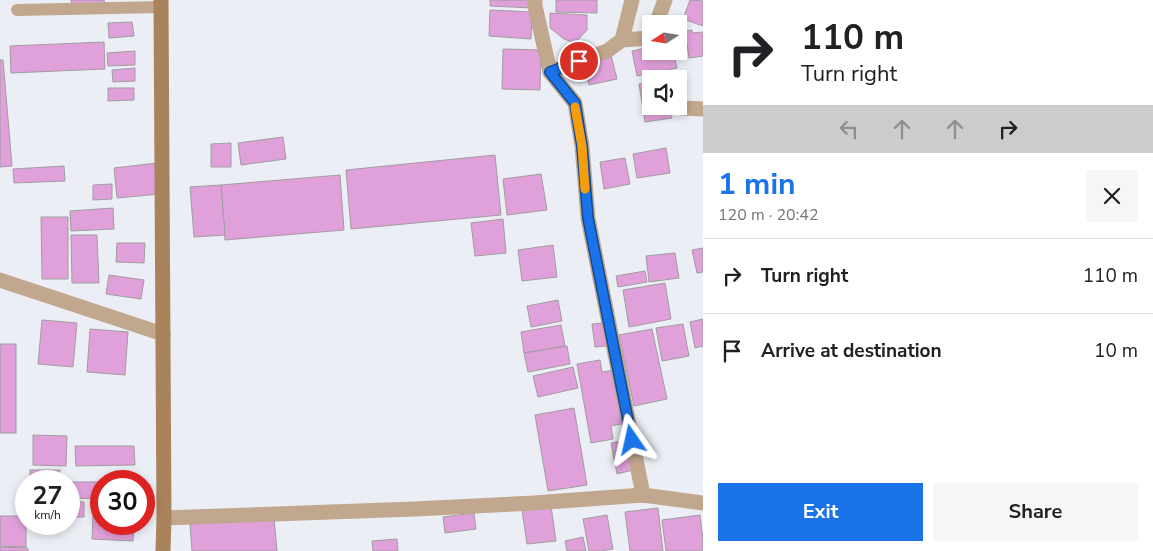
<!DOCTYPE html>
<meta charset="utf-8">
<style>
:root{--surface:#fff;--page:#f6f6f6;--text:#202124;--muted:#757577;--line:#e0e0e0;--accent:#1a73e8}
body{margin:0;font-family:"Nunito Sans",sans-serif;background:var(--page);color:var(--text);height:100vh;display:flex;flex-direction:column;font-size:19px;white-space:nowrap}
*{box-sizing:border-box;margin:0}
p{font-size:16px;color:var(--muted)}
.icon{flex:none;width:28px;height:28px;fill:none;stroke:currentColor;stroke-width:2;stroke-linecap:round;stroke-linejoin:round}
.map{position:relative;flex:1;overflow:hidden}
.details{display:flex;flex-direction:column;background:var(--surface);width:450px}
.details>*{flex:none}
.banner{background:#fff;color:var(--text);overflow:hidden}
.needle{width:32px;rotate:258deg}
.fabs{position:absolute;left:642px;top:15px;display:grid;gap:10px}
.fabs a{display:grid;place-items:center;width:45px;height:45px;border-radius:0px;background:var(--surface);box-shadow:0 2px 8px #0003;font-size:25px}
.speed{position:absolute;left:15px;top:470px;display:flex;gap:10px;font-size:25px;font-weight:700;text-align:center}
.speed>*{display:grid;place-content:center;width:65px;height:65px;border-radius:50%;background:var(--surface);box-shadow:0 2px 8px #0003;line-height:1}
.speed small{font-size:12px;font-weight:400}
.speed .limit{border:8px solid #d22;background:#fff;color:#111}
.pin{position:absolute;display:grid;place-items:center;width:42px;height:42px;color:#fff;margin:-21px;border:2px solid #fff;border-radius:50%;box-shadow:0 1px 5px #0007}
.me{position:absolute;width:55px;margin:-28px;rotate:349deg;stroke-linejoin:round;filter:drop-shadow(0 0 4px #0008)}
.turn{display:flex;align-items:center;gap:18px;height:105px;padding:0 15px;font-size:22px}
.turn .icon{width:65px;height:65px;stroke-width:2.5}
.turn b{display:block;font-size:35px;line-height:42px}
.lanes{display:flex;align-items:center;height:48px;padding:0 15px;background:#0003;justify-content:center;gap:25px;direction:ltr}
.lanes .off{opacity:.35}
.round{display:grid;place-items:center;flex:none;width:52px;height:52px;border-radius:0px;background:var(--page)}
.headline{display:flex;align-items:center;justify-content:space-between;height:85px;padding:0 15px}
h1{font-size:30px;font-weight:700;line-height:38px;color:var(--accent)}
.primary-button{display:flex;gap:10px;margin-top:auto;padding:10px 15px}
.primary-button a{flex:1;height:58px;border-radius:0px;background:var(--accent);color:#fff;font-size:20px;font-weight:700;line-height:58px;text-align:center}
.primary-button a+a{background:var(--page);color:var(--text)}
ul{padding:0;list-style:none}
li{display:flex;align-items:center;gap:15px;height:75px;padding:0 15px;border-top:1px solid var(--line)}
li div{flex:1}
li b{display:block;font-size:19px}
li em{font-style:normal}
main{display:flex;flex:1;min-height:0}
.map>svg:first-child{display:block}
.building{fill:#e0a1da;stroke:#a19ca0}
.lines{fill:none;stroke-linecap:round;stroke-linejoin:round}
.lane{stroke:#c1a78d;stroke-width:12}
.street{stroke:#c1a78d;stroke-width:15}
.secondary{stroke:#a9835c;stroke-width:15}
.route-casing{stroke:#114b97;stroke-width:12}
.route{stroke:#1a73e8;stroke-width:9}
.slow{stroke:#f59e0b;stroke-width:9}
</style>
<main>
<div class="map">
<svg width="703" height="551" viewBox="0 0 703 551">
<rect width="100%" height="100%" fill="#ebeef4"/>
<g class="building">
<polygon points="71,0 104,0 105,4 72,8"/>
<polygon points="490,0 532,0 532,8 490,6"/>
<polygon points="556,0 597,0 597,13 556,12"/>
<polygon points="690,0 703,1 703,26 683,19"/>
<polygon points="490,10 532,12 531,39 489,36"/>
<polygon points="550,13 587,15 587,30 575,43 564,39 550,28"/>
<polygon points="132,22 134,36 109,38 108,23"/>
<polygon points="692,30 692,33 703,32 703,56 689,58 687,44 682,45 680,32"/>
<polygon points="104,42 105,69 11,73 10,46"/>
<polygon points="651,47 651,51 673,51 677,68 637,76 632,51"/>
<polygon points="503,49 541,50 540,90 502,89"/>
<polygon points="135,51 135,65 108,66 107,53"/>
<polygon points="611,55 617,79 589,85 584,61"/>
<polygon points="0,60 3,60 12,166 0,167"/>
<polygon points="135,68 135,81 113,82 112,70"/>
<polygon points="651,82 651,106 670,106 672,118 645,122 639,84"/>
<polygon points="108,88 134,88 134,100 108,101"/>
<polygon points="283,137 286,159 241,165 238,143"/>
<polygon points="231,143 231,167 211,167 211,144"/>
<polygon points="666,148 670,173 637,178 633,154"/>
<polygon points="495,155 501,215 351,229 346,170"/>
<polygon points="625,158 630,184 604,189 600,162"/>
<polygon points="157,163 160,194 117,198 114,168"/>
<polygon points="64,166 65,181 14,183 13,169"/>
<polygon points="541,174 547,210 507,215 503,179"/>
<polygon points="340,175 344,230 225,240 221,185"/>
<polygon points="112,184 112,199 93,200 93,185"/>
<polygon points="221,185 225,235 194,237 190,187"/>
<polygon points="113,208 114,229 71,231 70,211"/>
<polygon points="41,217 68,217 68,279 42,279"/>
<polygon points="503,219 506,253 475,256 471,223"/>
<polygon points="71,235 97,235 99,283 72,283"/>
<polygon points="117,243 145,243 144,263 116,262"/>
<polygon points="553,245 557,277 522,281 518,250"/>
<polygon points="703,248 703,272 697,273 692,250"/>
<polygon points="675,253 679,278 649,282 646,256"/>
<polygon points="645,271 647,282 618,287 616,276"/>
<polygon points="109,275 144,280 141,299 106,294"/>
<polygon points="665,283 671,319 629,327 623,290"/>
<polygon points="558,300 562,321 531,327 527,306"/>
<polygon points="703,319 703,346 695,348 690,322"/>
<polygon points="42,320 77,323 73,367 38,364"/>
<polygon points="604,323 606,346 595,347 592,324"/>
<polygon points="683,324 689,356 662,361 656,328"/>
<polygon points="561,325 565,346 524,353 521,332"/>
<polygon points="90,329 128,332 125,375 87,372"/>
<polygon points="652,329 667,399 634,406 619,335"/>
<rect x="0" y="344" width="16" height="89"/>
<polygon points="567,346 570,364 528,372 524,353"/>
<polygon points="600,360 602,372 616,370 625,423 611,426 613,439 591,443 577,364"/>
<polygon points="573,367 578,388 538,397 533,376"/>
<polygon points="574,408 587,485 548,491 535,415"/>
<polygon points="33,435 67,436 66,466 33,465"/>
<polygon points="627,440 633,470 617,474 611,443"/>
<polygon points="75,446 134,446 135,465 76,466"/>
<rect x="30" y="470" width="30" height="11"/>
<polygon points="69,482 101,482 101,498 69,499"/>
<polygon points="69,501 84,502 84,517 69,517"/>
<polygon points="551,506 556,541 527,544 522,510"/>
<polygon points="658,508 663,551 630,551 625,512"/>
<polygon points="474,513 476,529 445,533 443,517"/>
<polygon points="93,515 101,516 101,524 134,524 133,541 92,539"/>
<polygon points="607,515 613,549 601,551 589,551 583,519"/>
<polygon points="700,515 703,540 703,551 666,551 662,520"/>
<polygon points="0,516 26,516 26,547 0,546"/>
<polygon points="274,518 277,551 192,551 190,524"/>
<polygon points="583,537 586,551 567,551 565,541"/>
<polygon points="397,539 398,551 373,551 372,541"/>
<polygon points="0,547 28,548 28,551 0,551"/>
</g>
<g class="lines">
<polyline class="lane" points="17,10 161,7"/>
<g class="street">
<polyline points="535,0 535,6 550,72 575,103 582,146 588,218 643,495"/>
<polyline points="656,24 665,0"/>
<polyline points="622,40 650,38 651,35"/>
<polyline points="550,72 607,51 622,40 632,0"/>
<polyline points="682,108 703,109"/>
<polyline points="0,280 163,334"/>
<polyline points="164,518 415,509 534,503 643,495 703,503"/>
</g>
<polyline class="secondary" points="161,0 164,518 163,551"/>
</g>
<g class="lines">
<g class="route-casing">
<polyline id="route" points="579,61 550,72 575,103 582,146 588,218 632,440"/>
</g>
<use href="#route" class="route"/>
<polyline class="slow" points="575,107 582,146 585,189"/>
</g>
</svg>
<div class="fabs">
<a><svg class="needle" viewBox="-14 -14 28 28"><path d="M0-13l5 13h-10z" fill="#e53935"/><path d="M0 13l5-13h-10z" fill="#757577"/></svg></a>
<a><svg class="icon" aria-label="sound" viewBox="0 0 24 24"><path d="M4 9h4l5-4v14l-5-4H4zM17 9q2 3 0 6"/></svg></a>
</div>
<div class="speed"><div>27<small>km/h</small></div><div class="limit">30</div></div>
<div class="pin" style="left:579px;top:61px;background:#d93025"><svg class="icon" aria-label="arrive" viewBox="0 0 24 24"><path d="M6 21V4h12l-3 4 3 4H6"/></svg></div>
<svg class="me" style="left:632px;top:440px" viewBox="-20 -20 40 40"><path d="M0-17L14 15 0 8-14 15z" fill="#1a73e8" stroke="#fff" stroke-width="4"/></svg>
</div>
<section class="details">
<div class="banner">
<div class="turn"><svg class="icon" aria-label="right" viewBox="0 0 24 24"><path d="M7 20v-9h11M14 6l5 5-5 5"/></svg><div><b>110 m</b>Turn right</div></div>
<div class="lanes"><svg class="icon off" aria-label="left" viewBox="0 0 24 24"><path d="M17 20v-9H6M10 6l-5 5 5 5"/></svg><svg class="icon off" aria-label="ahead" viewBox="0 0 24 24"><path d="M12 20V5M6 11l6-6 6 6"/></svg><svg class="icon off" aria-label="ahead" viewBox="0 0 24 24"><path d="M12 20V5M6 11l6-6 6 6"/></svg><svg class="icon" aria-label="right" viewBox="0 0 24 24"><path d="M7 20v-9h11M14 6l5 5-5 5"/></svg></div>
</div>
<div class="headline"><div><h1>1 min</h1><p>120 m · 20:42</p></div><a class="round"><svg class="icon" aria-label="close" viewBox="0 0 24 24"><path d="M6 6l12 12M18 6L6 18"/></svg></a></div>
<ul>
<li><svg class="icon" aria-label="right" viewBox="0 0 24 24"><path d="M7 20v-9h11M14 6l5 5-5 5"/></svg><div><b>Turn right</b></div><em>110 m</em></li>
<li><svg class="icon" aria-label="arrive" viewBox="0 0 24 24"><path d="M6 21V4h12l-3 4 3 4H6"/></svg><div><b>Arrive at destination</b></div><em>10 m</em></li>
</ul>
<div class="primary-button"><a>Exit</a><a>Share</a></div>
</section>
</main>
